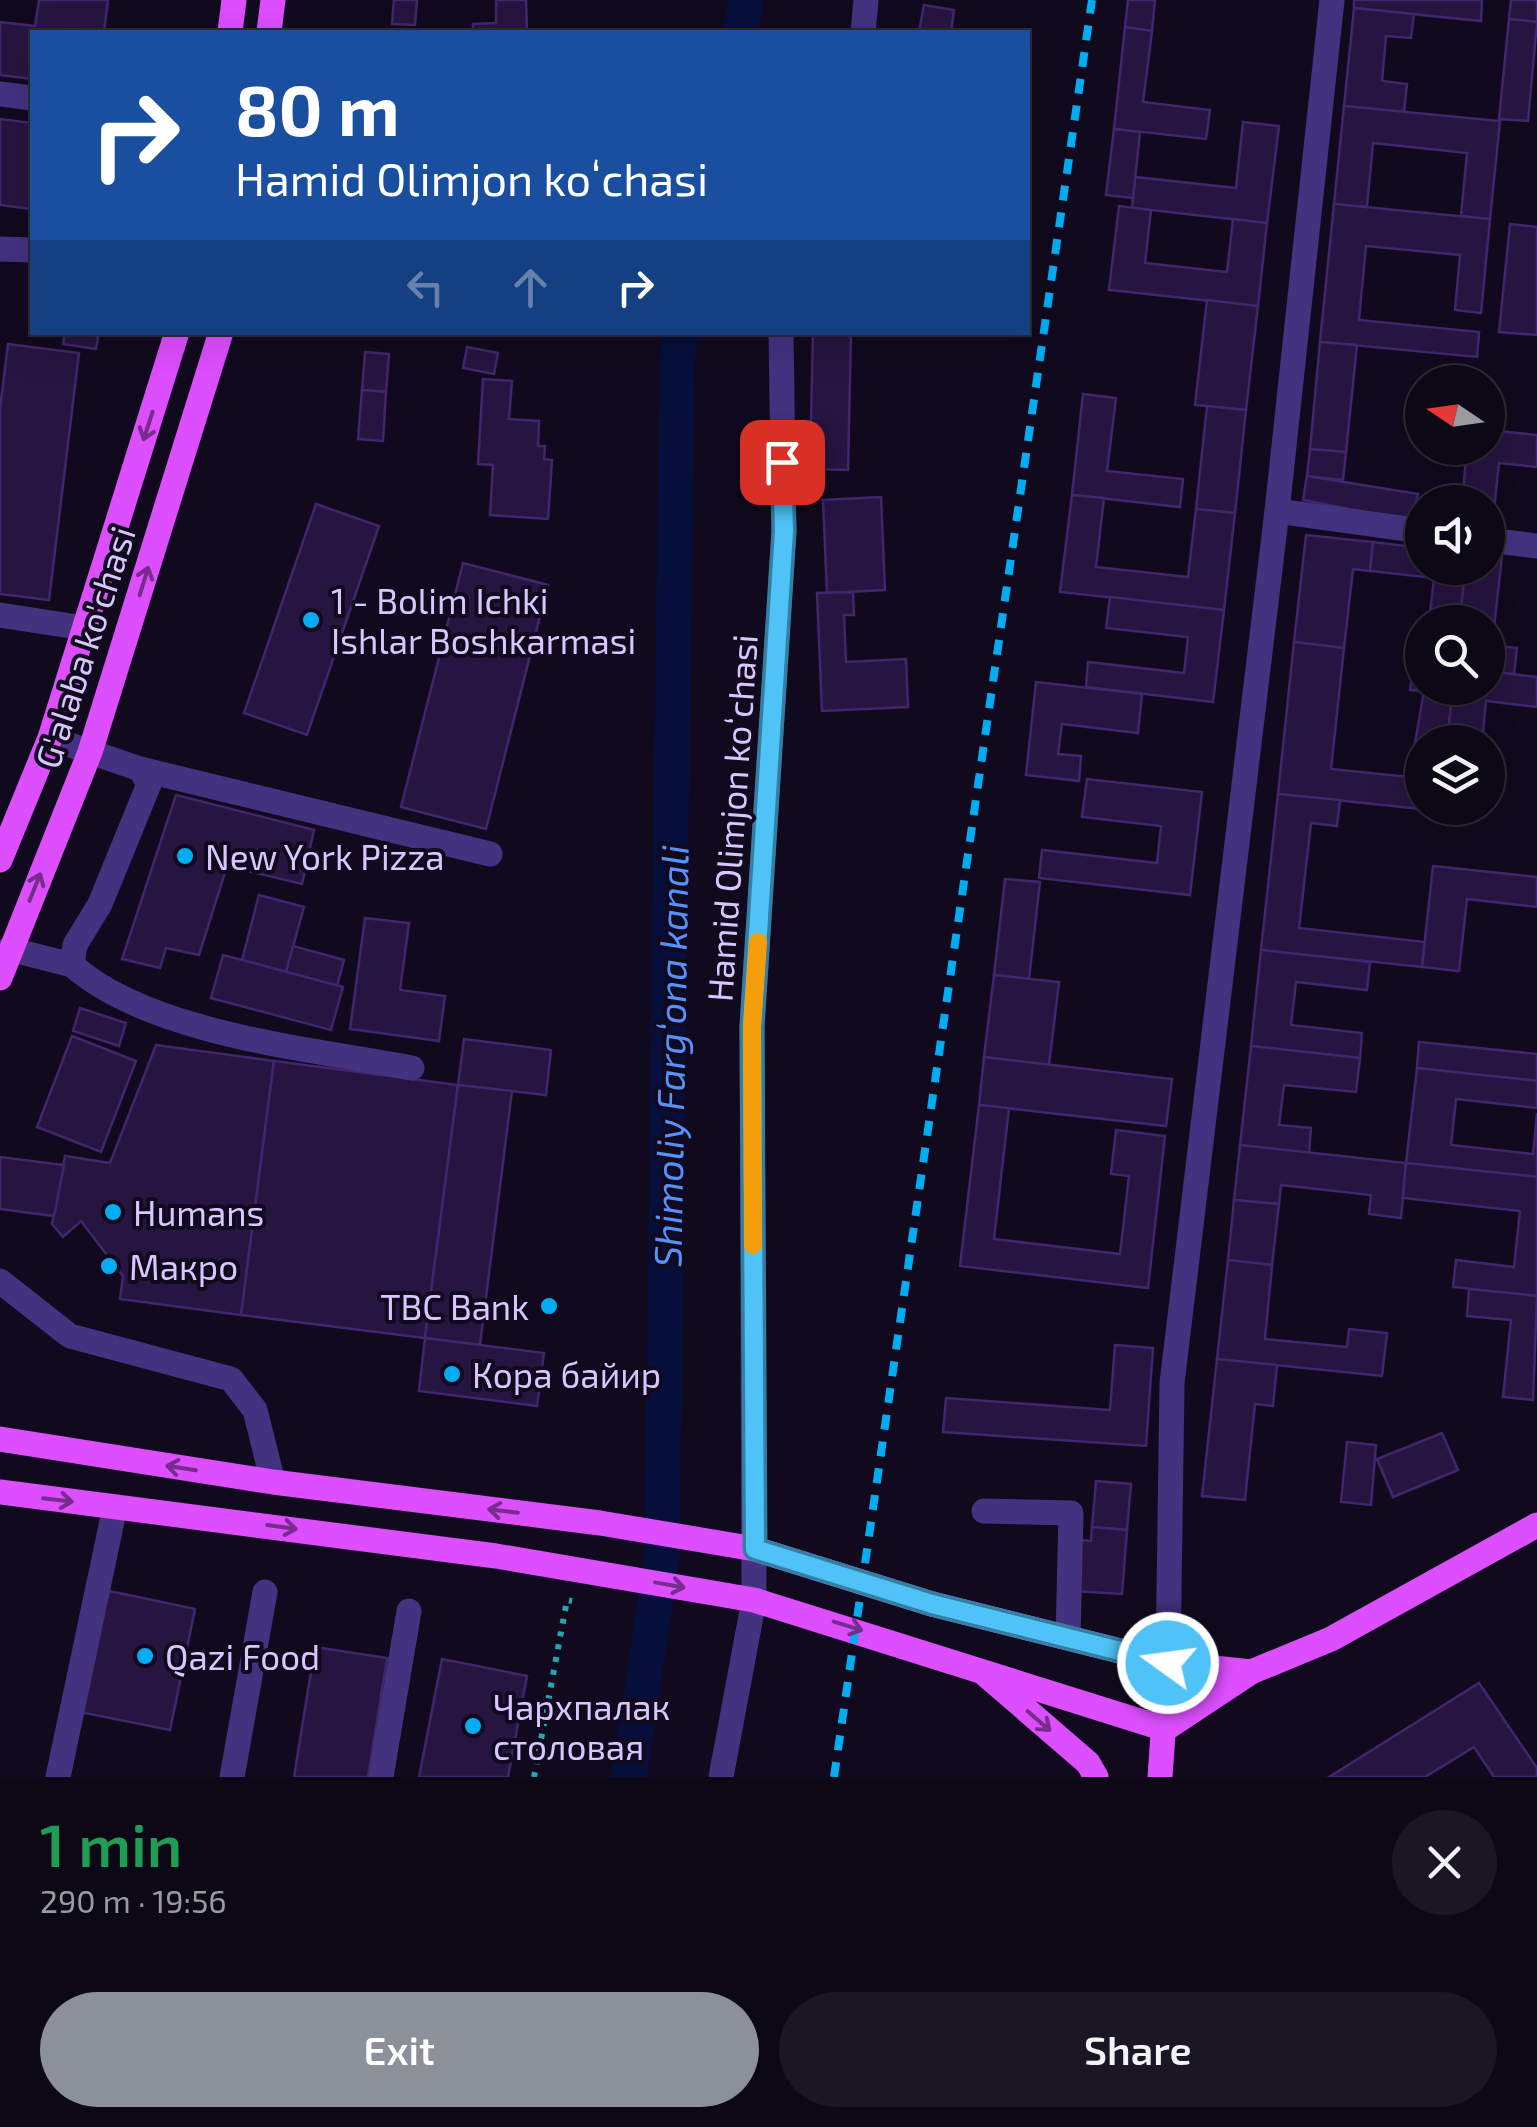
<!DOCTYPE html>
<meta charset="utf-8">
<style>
:root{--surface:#0d0816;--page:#1b1623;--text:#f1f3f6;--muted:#9a9aa1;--line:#2d2935;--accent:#8c9099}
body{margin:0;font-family:"Exo 2",sans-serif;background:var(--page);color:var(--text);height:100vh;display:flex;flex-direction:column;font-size:38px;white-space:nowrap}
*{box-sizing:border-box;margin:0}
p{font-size:32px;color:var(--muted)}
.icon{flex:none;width:55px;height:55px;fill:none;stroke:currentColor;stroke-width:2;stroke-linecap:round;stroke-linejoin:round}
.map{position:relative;height:1777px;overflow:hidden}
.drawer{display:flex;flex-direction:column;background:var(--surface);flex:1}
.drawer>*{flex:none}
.top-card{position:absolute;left:30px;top:30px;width:1000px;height:305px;border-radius:0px;box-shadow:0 10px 40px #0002,0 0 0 2px var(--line);background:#1a4fa0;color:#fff;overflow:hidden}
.needle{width:65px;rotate:283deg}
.buttons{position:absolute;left:1405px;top:365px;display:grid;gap:20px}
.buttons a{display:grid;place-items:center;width:100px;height:100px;border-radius:50%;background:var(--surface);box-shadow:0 10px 40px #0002,0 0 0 2px var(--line);font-size:50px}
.pin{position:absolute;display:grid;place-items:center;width:85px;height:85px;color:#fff;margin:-42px;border-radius:20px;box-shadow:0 5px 15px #0006}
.me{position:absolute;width:110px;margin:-55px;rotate:284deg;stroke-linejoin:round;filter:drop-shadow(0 0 8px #0008)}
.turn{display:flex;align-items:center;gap:35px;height:210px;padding:0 40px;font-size:45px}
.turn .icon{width:130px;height:130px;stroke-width:2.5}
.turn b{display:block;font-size:70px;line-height:85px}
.lanes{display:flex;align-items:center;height:95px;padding:0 40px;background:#0003;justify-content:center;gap:50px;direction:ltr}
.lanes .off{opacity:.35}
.round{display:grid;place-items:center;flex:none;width:105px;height:105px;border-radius:52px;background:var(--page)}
.overview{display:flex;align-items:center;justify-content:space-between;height:170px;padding:0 40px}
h1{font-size:60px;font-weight:600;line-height:75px;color:#1e9e55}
.primary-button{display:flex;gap:20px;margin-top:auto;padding:20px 40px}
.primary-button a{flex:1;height:115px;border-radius:60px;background:var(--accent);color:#fff;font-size:40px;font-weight:600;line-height:115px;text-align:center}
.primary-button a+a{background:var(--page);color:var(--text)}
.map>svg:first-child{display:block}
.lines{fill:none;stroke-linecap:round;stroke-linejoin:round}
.canal{stroke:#060f3b;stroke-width:35}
.building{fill:#261540;stroke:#41266d;stroke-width:2.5}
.path{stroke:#26a3b4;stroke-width:6;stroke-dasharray:5 8;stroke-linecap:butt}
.minor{stroke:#433280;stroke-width:25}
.major{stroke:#dd4eff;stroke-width:25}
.rail{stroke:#00adf2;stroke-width:8;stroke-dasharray:15 12;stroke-linecap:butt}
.oneway{stroke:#772c8e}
.route-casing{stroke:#337fa1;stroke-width:25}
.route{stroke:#4fc3f7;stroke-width:18}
.slow{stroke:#f59e0b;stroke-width:18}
.poi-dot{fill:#00adf2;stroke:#110a1e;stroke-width:4}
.labels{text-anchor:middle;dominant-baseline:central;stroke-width:8;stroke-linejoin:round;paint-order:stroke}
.poi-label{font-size:35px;fill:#d8c7ff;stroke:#110a1e;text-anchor:start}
.street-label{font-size:35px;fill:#d8c7ff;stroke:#110a1e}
.water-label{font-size:38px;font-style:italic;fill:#5591ff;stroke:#110a1e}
</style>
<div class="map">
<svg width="1537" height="1777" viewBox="0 0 1537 1777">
<rect width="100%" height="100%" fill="#110a1e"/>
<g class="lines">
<g class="canal">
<polyline points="740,32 746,0"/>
<polyline points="629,1777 662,1556 677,363 681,332"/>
</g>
</g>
<g class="building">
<polygon points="39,0 108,0 104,32 32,32 32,79 0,75 0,22 35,26"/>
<polygon points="394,0 417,0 415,25 392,24"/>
<polygon points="496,0 526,0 527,32 473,32 473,24 496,23"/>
<polygon points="1128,0 1155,0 1152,31 1125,27"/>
<polygon points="1354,0 1482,0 1481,21 1354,8"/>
<polygon points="1511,0 1537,0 1537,22 1509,19"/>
<polygon points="924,5 954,10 951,32 919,32"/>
<polygon points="1354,8 1414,14 1411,38 1386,36 1382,81 1407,84 1404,112 1344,106"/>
<polygon points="1509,19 1537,22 1528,121 1499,119"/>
<polygon points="1125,27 1152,31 1143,102 1210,110 1206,139 1114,129"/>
<polygon points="1344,106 1500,121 1490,219 1461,216 1467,153 1373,143 1367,207 1334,204"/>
<polygon points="0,119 32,123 32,209 0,205"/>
<polygon points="1243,122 1279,126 1267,223 1132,208 1135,177 1236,188"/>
<polygon points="1114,129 1140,132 1133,198 1106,195"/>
<polygon points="1334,204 1490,219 1481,313 1455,310 1460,255 1366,246 1359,320 1479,332 1477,357 1320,342"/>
<polygon points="1119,206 1151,210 1145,263 1227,272 1233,219 1267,223 1258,306 1109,290"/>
<polygon points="1510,224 1537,227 1537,335 1499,332"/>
<polygon points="1207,300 1258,306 1246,410 1195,405"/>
<polygon points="65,332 99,332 96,349 63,344"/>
<polygon points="813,332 851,332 848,470 810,469"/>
<polygon points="1320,342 1357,345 1346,452 1310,449"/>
<polygon points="8,344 79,353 49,600 0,594 0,409"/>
<polygon points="467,347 498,353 494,374 463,368"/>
<polygon points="365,352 389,354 386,392 362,390"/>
<polygon points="483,379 512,381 509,419 539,421 538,446 545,446 544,459 552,460 548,519 490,515 493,465 478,464"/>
<polygon points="362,390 386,392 383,441 358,439"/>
<polygon points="1083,394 1116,398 1107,471 1183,479 1180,507 1072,495"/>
<polygon points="1207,406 1246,410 1235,513 1196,509"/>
<polygon points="1488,430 1537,435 1537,467 1499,463 1492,528 1488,527 1488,502 1462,502 1467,448 1488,448"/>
<polygon points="1310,449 1346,452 1343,480 1307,476"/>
<polygon points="1307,476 1418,494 1412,521 1303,500"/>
<polygon points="1072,495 1104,498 1096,567 1188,577 1196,509 1235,513 1224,610 1060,592"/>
<polygon points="881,497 885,590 827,593 823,500"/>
<polygon points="316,504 379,526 307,735 244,713"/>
<polygon points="1306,535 1373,542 1370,571 1353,569 1344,648 1294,642"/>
<polygon points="1373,542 1422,548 1422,568 1465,568 1460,622 1429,622 1434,578 1370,571"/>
<polygon points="1488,555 1502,556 1492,645 1517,648 1514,674 1488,671 1488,622 1460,622 1465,568 1488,568"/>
<polygon points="463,563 548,585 486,829 401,807"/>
<polygon points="853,592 854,615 844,615 846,662 906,659 908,707 822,711 817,593"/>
<polygon points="1110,597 1224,610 1213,702 1086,687 1088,662 1184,673 1188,637 1106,628"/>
<polygon points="1294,642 1344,648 1331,769 1409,777 1424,691 1410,690 1414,664 1422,665 1422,688 1453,688 1447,742 1422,742 1422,808 1440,808 1440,811 1278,794"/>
<polygon points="1488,671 1537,677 1537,707 1486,701 1482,742 1447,742 1453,688 1488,688"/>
<polygon points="1036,682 1142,694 1138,733 1062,724 1058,754 1081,756 1079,781 1026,775"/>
<polygon points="1087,779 1202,792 1190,895 1039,878 1042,850 1157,863 1161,826 1082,817"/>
<polygon points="1278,794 1340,800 1337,826 1311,823 1299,928 1425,942 1422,967 1261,950"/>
<polygon points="176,795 314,830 302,884 227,866 199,955 166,948 160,968 122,959"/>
<polygon points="1433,866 1537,877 1537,907 1467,899 1459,971 1422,967"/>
<polygon points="1005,879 1040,882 1029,979 994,975"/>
<polygon points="259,895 304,907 286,972 242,960"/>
<polygon points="365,918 409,923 400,990 445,996 439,1041 350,1029"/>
<polygon points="293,946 344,960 337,986 286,972"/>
<polygon points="1261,950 1370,962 1367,990 1296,982 1291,1025 1362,1033 1360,1058 1251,1046"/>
<polygon points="223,955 343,987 331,1030 211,998"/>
<polygon points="994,975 1059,982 1049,1065 984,1057"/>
<polygon points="80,1008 126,1023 119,1046 73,1031"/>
<polygon points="72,1036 136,1061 101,1152 37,1127"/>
<polygon points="464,1039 551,1050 546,1095 458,1085"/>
<polygon points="1419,1042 1537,1054 1537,1081 1417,1068"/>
<polygon points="156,1045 274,1061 241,1315 120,1299 123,1276 81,1221 63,1237 52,1224 65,1156 110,1163"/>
<polygon points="1251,1046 1360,1058 1356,1092 1284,1085 1279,1125 1311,1128 1309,1153 1240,1145"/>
<polygon points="984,1057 1172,1079 1166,1126 979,1105"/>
<polygon points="274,1061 458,1085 425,1338 241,1315"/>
<polygon points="1417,1068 1537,1081 1537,1108 1456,1099 1451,1145 1533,1154 1537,1113 1537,1177 1406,1163"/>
<polygon points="458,1085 512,1091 480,1345 425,1338"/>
<polygon points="979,1105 1009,1108 994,1239 1120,1254 1129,1176 1111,1174 1116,1130 1165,1136 1148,1288 960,1266"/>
<polygon points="1240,1145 1406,1163 1401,1218 1369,1214 1371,1195 1281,1185 1279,1204 1234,1200"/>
<polygon points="0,1157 64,1165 54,1216 0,1209"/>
<polygon points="1406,1163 1537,1177 1537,1296 1453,1287 1456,1260 1514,1267 1520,1211 1403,1198"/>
<polygon points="1234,1200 1279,1204 1272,1265 1228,1260"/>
<polygon points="1228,1260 1272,1265 1265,1339 1347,1347 1349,1329 1387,1333 1382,1376 1217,1359"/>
<polygon points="1469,1289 1537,1296 1533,1400 1503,1397 1511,1320 1467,1316"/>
<polygon points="425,1338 544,1353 537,1406 419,1391"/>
<polygon points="1115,1345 1153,1348 1146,1446 943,1432 946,1398 1110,1410"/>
<polygon points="1217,1359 1277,1365 1273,1406 1255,1404 1245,1500 1202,1496"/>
<polygon points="1442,1433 1458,1470 1393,1497 1377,1459"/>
<polygon points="1347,1442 1376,1445 1371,1505 1341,1502"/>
<polygon points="1096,1481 1131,1484 1127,1530 1092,1527"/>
<polygon points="1092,1527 1127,1530 1122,1594 1074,1591 1078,1540 1091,1541"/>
<polygon points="100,1589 195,1609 170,1730 75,1711"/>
<polygon points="315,1647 387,1658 368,1777 294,1777"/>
<polygon points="442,1659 527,1676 508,1777 419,1777"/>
<polygon points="1479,1683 1537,1768 1537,1777 1494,1777 1474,1747 1425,1777 1329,1777"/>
</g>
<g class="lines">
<polyline class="path" points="534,1777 567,1600 572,1601"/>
<g class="minor">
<polyline points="863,32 866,0"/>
<polyline points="0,94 32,98"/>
<polyline points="0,249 32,250"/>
<polyline points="1277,511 1422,531"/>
<polyline points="1488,540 1537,546"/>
<polyline points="0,615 84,628"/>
<polyline points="140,769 490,854"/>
<polyline points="9,949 72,965 75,945 100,904 149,784 140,769 50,738"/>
<path d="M72,965C150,1034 311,1049 412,1068"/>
<polyline points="0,1281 70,1336 231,1379 255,1410 273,1482"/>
<polyline points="984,1511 1071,1513 1068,1638"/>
<polyline points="1168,1663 1172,1383 1277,511 1332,0"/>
<polyline points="58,1777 115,1507"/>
<polyline points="232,1777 265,1592"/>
<polyline points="381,1777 409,1611"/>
<polyline points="721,1777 754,1600 752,1026 784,531 781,332"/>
</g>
<g class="major">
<polyline points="230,32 234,0"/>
<polyline points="269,32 273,0"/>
<polyline points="0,860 50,738 177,332"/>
<polyline points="0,978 90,752 221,332"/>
<polyline points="0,1439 273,1482 600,1523 755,1549 932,1604 1168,1663 1251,1672"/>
<polyline points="0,1492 496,1556 754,1600 1165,1729 1251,1672 1331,1639 1537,1525"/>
<polyline points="986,1675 1088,1763 1096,1777"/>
<polyline points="1160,1777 1168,1663"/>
</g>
<polyline class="rail" points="834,1777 1092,0"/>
</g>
<defs><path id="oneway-shaft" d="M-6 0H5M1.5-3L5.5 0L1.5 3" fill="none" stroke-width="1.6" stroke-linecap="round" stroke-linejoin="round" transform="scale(2.5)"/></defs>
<g class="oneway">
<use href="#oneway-shaft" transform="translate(148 426) rotate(108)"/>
<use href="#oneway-shaft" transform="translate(144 581) rotate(-73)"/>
<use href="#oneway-shaft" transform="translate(35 887) rotate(-68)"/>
<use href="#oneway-shaft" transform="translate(181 1468) rotate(-171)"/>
<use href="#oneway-shaft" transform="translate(58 1500) rotate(7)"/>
<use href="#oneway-shaft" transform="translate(503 1511) rotate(-173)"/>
<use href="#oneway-shaft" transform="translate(282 1527) rotate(8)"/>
<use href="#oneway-shaft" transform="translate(670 1585) rotate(10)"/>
<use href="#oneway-shaft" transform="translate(848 1626) rotate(17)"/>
<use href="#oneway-shaft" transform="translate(1039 1721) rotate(41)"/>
</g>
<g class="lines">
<g class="route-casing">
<polyline id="route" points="782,462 784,531 752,1026 755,1549 932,1604 1168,1663"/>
</g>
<use href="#route" class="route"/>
<polyline class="slow" points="753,1245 752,1026 758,942"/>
</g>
<g class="poi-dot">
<circle cx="311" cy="620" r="10"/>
<circle cx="185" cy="856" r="10"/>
<circle cx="113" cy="1212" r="10"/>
<circle cx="109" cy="1266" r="10"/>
<circle cx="549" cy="1306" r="10"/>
<circle cx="452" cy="1374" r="10"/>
<circle cx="145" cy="1656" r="10"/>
<circle cx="473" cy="1726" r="10"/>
</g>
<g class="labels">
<g class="poi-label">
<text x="331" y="600">1 - Bolim Ichki<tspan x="331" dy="40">Ishlar Boshkarmasi</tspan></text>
<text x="205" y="856">New York Pizza</text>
<text x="133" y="1212">Humans</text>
<text x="129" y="1266">Макро</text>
<text x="529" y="1306" text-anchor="end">TBC Bank</text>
<text x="472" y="1374">Кора байир</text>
<text x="165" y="1656">Qazi Food</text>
<text x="493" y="1706">Чархпалак<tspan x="493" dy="40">столовая</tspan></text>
</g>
<g class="street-label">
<text transform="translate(84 647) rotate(-72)">G'alaba ko'chasi</text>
<text transform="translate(731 818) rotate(-86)">Hamid Olimjon koʻchasi</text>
</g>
<g class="water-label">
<text transform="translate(670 1056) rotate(-89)">Shimoliy Fargʻona kanali</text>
</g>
</g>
</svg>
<div class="buttons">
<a><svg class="needle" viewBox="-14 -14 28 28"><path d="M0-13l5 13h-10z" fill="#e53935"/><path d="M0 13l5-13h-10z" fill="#9a9aa1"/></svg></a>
<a><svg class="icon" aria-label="sound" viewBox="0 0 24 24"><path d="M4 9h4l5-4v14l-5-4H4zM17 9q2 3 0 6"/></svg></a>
<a><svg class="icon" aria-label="search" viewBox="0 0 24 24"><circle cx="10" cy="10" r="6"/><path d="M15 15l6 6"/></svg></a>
<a><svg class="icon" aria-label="layers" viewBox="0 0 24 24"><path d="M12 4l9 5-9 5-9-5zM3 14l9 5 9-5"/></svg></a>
</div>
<div class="pin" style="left:782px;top:462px;background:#d93025"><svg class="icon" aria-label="arrive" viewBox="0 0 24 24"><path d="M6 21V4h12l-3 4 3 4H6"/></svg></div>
<svg class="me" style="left:1168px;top:1663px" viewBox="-20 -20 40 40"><circle r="17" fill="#4fc3f7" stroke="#fff" stroke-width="3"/><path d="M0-11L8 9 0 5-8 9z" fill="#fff"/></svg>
<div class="top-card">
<div class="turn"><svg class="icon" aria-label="right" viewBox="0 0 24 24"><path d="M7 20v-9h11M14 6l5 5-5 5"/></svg><div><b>80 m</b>Hamid Olimjon koʻchasi</div></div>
<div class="lanes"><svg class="icon off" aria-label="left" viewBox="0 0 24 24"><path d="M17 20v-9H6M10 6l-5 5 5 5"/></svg><svg class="icon off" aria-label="ahead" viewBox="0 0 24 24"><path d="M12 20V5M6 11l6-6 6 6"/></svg><svg class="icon" aria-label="right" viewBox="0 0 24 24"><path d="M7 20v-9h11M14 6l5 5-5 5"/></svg></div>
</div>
</div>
<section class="drawer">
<div class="overview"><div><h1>1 min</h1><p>290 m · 19:56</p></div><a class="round"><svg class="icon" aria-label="close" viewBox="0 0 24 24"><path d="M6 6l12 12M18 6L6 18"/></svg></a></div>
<div class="primary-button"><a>Exit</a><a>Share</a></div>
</section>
